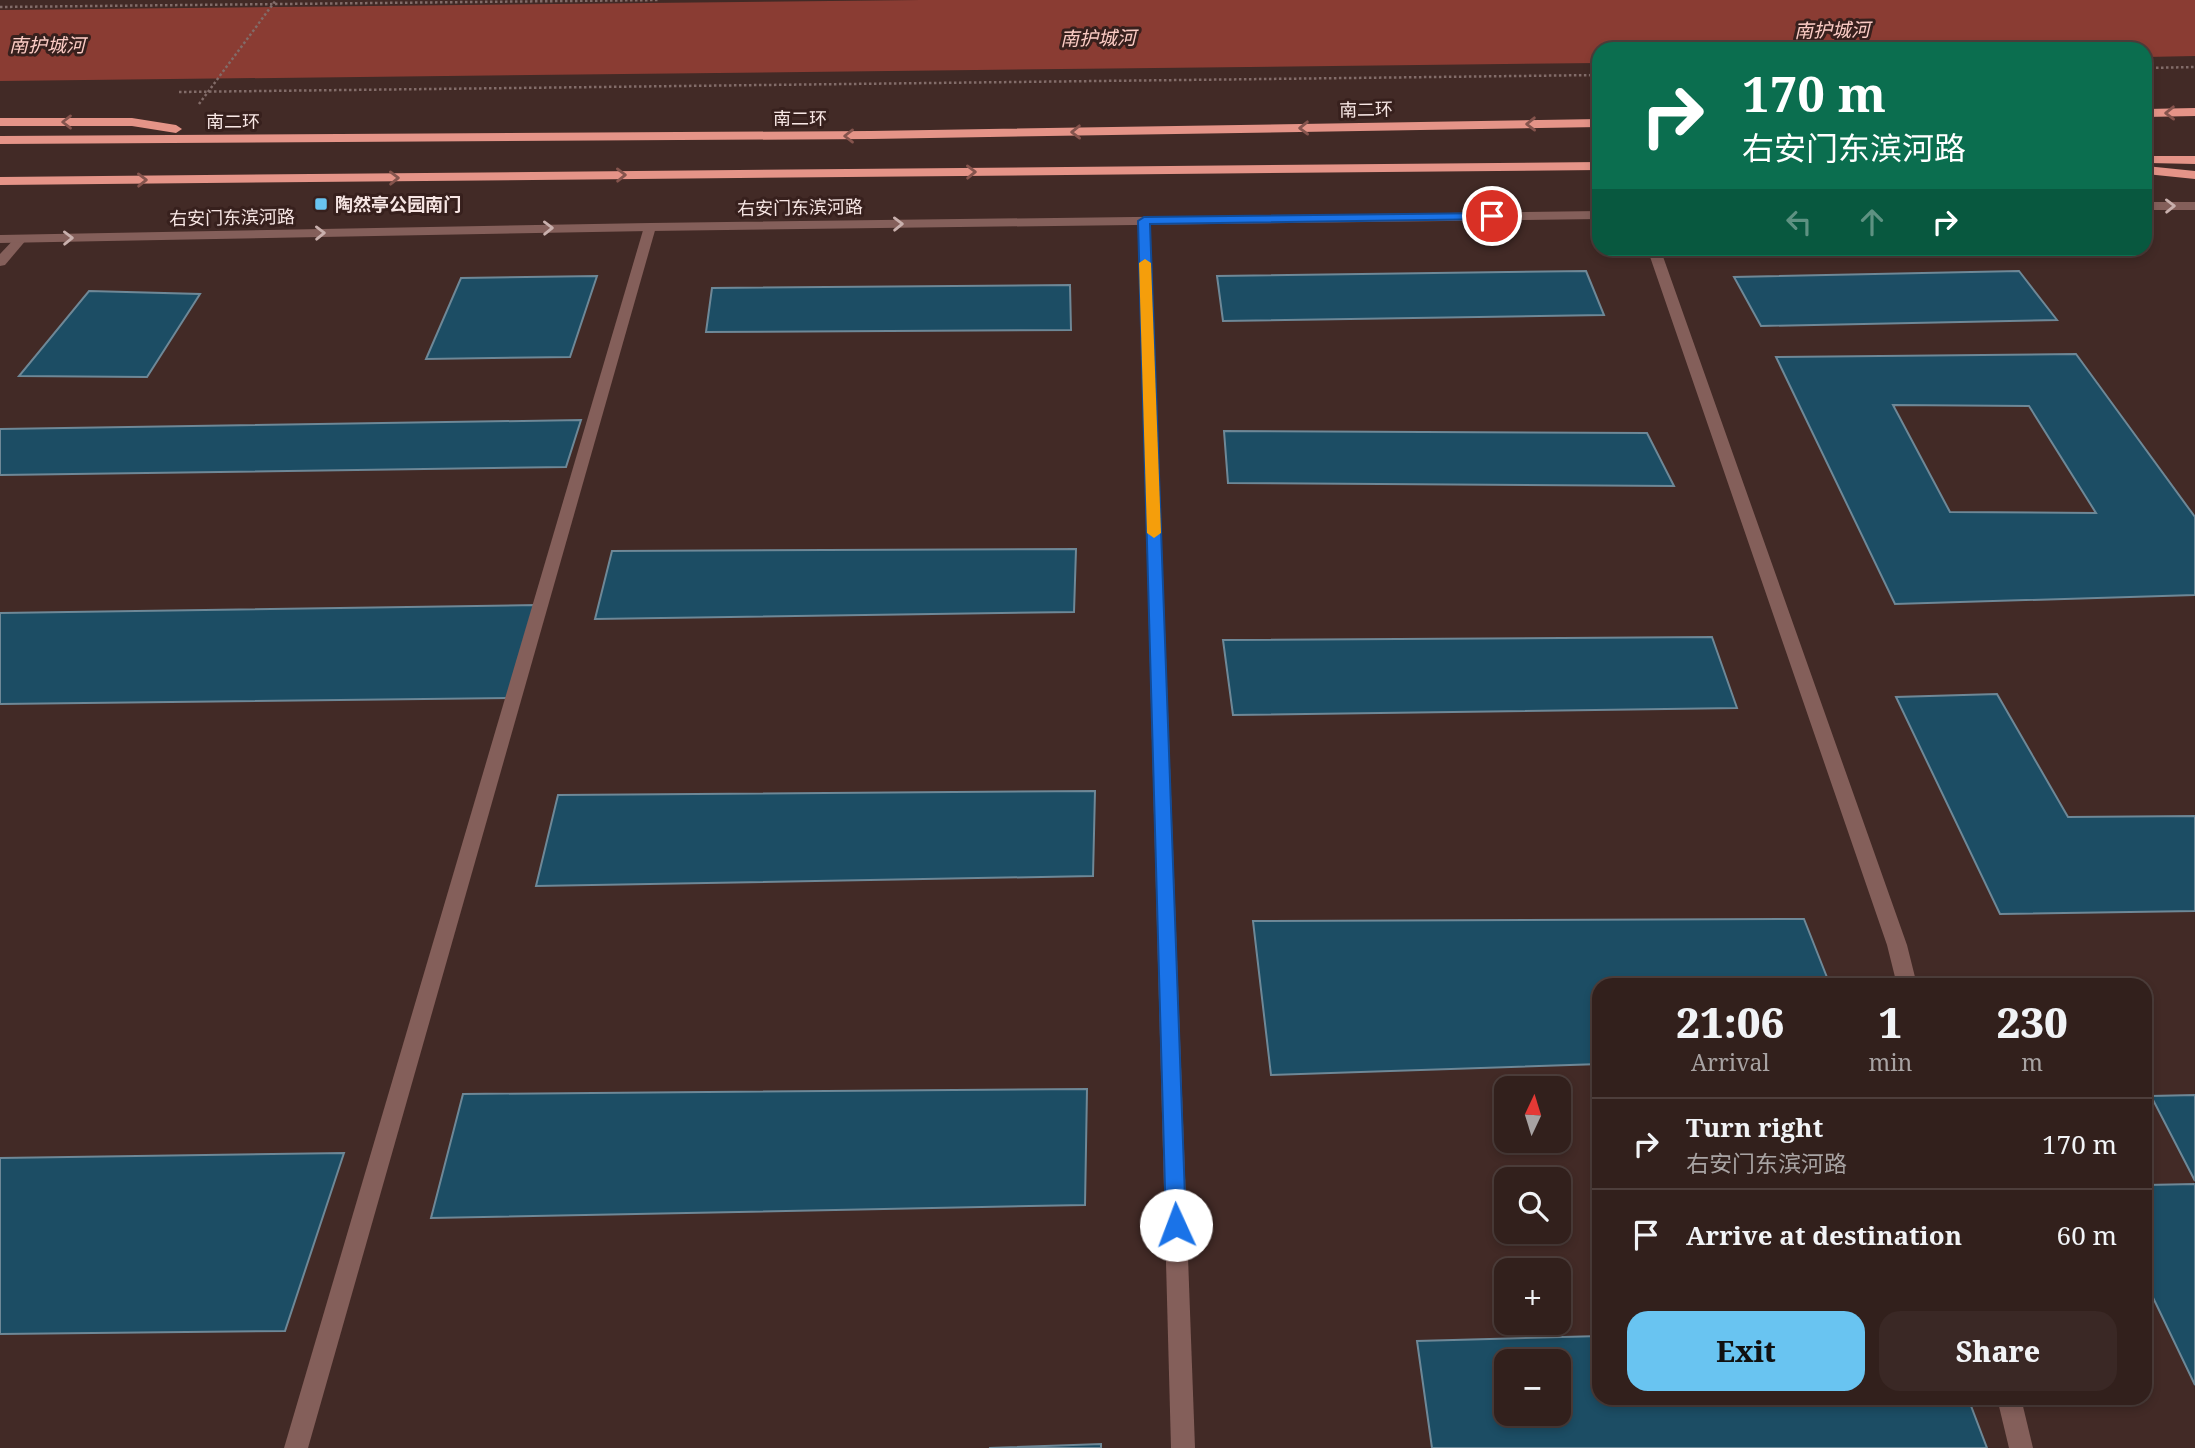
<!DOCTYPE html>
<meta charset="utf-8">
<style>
:root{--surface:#32201c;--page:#3a2825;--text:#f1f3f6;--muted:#a8a3a3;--line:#4d3e3b;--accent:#69c4f1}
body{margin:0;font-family:"Noto Serif","Noto Sans SC",serif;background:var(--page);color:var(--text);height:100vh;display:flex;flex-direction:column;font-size:26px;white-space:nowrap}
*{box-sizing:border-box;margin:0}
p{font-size:23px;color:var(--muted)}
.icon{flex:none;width:38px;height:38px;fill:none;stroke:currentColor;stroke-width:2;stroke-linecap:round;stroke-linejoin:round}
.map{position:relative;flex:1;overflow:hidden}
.details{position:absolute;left:1592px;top:978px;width:560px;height:427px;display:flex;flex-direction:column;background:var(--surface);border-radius:21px;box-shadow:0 4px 10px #0003,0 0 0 2px var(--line)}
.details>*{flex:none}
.banner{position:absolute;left:1592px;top:42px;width:560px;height:214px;border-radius:21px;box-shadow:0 4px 10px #0003,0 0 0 2px var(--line);background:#0b6e4f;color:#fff;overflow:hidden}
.needle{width:46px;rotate:4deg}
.tools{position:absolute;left:1494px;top:1076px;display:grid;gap:14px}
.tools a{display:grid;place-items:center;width:77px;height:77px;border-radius:14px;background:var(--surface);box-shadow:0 4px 10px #0003,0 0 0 2px var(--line);font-size:35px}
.pin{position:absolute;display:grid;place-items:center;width:60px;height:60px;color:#fff;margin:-30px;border:4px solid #fff;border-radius:50%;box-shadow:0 2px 7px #0007}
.me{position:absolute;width:77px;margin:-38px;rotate:358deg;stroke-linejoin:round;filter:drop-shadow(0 0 5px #0008)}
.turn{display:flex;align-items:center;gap:24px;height:147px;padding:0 35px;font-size:32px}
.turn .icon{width:91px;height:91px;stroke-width:2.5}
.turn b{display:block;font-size:49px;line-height:60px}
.lanes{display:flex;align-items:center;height:66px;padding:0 35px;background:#0003;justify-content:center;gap:35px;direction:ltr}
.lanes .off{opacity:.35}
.eta{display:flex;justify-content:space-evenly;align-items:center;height:119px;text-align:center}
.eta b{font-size:42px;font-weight:800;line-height:49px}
.button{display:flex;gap:14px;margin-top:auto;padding:14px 35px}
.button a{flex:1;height:80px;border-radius:21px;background:var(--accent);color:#111;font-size:28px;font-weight:800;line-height:80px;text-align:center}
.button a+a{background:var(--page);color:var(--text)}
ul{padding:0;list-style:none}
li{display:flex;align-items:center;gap:21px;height:91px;padding:0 35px;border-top:2px solid var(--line)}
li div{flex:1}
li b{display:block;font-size:26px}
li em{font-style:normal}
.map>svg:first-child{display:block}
.water{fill:#8a3c33}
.building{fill:#1c4d64;stroke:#6e8897;stroke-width:2;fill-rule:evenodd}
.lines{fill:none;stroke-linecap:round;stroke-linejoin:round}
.path{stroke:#826c69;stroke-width:2.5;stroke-dasharray:2.5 2.5;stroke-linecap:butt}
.service{fill:#845f5a;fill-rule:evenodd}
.minor{fill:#845f5a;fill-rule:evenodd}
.tertiary{fill:#845f5a;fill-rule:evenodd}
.trunk{fill:#e59488;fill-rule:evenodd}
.path-bridge{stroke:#826c69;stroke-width:2.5;stroke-dasharray:2.5 2.5;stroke-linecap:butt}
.oneway{stroke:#85544d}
.oneway2{stroke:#c9b0ad}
.route{fill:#1a73e8;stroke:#114b97;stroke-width:2}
.slow{fill:#f59e0b}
.poi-dot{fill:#69c4f1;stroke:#37201d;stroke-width:2.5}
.labels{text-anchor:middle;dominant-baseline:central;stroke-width:6;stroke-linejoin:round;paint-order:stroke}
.far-street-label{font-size:18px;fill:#f7e6e4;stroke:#37201d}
.far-poi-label{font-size:18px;font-weight:bold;fill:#f7e6e4;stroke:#37201d;text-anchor:start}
.far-water-label{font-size:19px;font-style:italic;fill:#fbcbc4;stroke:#37201d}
</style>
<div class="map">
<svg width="2195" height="1448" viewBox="0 0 2195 1448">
<rect width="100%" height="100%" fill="#422a26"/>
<polygon class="water" points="921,0 2195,0 2195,56 2146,57 2146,49 1600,49 1599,63 0,81 0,10"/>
<g class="building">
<polygon points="1586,271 1604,315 1223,321 1217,276"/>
<polygon points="2019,271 2057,320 1761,326 1734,277"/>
<polygon points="597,276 570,357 426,359 461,278"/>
<polygon points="1070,285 1071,330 706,332 712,288"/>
<polygon points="89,291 200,294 147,377 19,376"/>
<path d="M2076,354L2195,517V595L1895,604L1776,357ZM1893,405L2029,406L2096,513L1950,512Z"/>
<polygon points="581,420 566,467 0,475 0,429"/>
<polygon points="1224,431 1647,433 1674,486 1228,483"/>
<polygon points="1076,549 1074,612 595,619 612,551"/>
<polygon points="536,605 511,698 0,704 0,613"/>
<polygon points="1712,637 1737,708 1233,715 1223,640"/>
<polygon points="1997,694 2068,817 2195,816 2195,911 2000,914 1896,697"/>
<polygon points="1095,791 1093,876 536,886 558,795"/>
<polygon points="1804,919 1830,985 1600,985 1600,1064 1271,1075 1253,921"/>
<polygon points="1087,1089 1085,1205 431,1218 463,1094"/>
<polygon points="2195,1095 2195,1181 2151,1096"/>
<polygon points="344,1153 285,1331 0,1334 0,1158"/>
<polygon points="2195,1184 2195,1385 2146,1283 2146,1185"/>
<path d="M1600,1336V1398H1968L1987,1448H1432L1417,1341ZM1507,1362H1559V1414H1507Z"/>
<polygon points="1101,1444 1101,1448 989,1448"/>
</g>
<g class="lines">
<g class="path">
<polyline points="0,7 660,0"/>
<polyline points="2146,68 2195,67"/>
<polyline points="179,92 1600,75"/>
</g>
<g class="service">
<polygon points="1647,248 1660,248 1907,945 1917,985 1897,985 1887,945"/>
<polygon points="1997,1398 2021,1398 2033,1448 2009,1448"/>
</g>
<g class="minor">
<polygon points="1144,217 1150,221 1195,1448 1171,1448 1138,221"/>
<polygon points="650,223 656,227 308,1448 284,1448 644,227"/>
<polygon points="21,235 27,239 5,265 0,266 0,254 17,236"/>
</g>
<g class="tertiary">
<rect x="2146" y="202" width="49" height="8"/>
<polygon points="1600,211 1600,219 650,231 0,243 0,235 650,223"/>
</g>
<g class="trunk">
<polygon points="2195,108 2195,116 2146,117 2146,109"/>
<polygon points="0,118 132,118 176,125 182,129 176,133 132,126 0,126"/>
<polygon points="1600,119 1600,127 871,139 0,144 0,136 871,131"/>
<polygon points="2154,156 2195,156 2195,164 2149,163 2147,160"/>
<polygon points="1600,162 1600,170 0,185 0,177"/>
<polygon points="2146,166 2195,171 2195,179 2146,174"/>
</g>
<polyline class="path-bridge" points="199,104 276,0"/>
</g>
<defs><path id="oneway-chevron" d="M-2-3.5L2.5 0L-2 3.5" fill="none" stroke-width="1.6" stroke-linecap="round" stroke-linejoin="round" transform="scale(1.75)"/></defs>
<g class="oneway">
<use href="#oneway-chevron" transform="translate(2170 113) rotate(179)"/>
<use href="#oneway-chevron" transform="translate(67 122) rotate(180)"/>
<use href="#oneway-chevron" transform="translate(1531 124) rotate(179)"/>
<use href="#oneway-chevron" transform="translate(1304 128) rotate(179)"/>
<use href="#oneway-chevron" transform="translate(1076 132) rotate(179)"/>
<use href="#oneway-chevron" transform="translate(849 136) rotate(180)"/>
<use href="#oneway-chevron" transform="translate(971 172) rotate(-1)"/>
<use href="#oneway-chevron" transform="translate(621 175) rotate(-1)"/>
<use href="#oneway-chevron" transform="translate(394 178) rotate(-1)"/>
<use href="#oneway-chevron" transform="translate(142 180) rotate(-1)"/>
</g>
<g class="oneway2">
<use href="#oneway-chevron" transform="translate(2170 206) rotate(-1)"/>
<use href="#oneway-chevron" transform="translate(898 224) rotate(-1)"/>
<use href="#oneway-chevron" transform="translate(548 228) rotate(-1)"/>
<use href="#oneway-chevron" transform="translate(320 233) rotate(-1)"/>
<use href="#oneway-chevron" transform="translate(68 238) rotate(-1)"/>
</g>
<polygon class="route" points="1492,213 1498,216 1496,219 1150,224 1186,1225 1183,1232 1176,1235 1169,1232 1166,1225 1138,221 1144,217"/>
<polygon class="slow" points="1145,259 1151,263 1161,533 1154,538 1147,533 1139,263"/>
<rect class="poi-dot" x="314" y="197" width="14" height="14" rx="3.5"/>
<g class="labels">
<g class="far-street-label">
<text transform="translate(1366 109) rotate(-1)">南二环</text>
<text x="800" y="118">南二环</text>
<text x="233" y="121">南二环</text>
<text transform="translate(800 207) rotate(-1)">右安门东滨河路</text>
<text transform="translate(232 217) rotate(-1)">右安门东滨河路</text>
</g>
<g class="far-poi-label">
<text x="335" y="204">陶然亭公园南门</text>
</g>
<g class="far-water-label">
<text transform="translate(1832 30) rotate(-1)">南护城河</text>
<text transform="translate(1098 38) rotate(-1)">南护城河</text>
<text x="47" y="45">南护城河</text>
</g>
</g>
</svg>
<div class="tools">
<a><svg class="needle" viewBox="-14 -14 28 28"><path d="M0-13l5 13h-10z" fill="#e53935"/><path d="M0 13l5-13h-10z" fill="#a8a3a3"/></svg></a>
<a><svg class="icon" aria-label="search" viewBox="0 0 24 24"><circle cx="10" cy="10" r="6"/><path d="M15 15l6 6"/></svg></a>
<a>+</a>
<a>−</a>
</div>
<div class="pin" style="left:1492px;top:216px;background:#d93025"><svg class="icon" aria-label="arrive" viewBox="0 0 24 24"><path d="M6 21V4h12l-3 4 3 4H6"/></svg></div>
<svg class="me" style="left:1176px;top:1225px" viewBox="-20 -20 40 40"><circle r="19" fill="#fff"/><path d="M0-13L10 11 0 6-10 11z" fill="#1a73e8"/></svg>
<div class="banner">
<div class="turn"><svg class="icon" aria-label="right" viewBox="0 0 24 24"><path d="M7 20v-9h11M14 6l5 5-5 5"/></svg><div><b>170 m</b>右安门东滨河路</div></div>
<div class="lanes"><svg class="icon off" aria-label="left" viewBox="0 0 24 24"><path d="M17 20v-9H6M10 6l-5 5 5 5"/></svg><svg class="icon off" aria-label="ahead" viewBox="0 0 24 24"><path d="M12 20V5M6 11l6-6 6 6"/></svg><svg class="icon" aria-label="right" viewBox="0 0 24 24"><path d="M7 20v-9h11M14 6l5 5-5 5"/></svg></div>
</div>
<section class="details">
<div class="eta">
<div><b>21:06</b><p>Arrival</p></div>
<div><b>1</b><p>min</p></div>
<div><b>230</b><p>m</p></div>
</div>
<ul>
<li><svg class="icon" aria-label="right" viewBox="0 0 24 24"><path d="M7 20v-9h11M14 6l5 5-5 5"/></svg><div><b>Turn right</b><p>右安门东滨河路</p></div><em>170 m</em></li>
<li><svg class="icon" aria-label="arrive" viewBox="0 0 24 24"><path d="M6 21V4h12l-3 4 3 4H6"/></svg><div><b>Arrive at destination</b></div><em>60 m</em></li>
</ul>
<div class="button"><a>Exit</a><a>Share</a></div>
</section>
</div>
